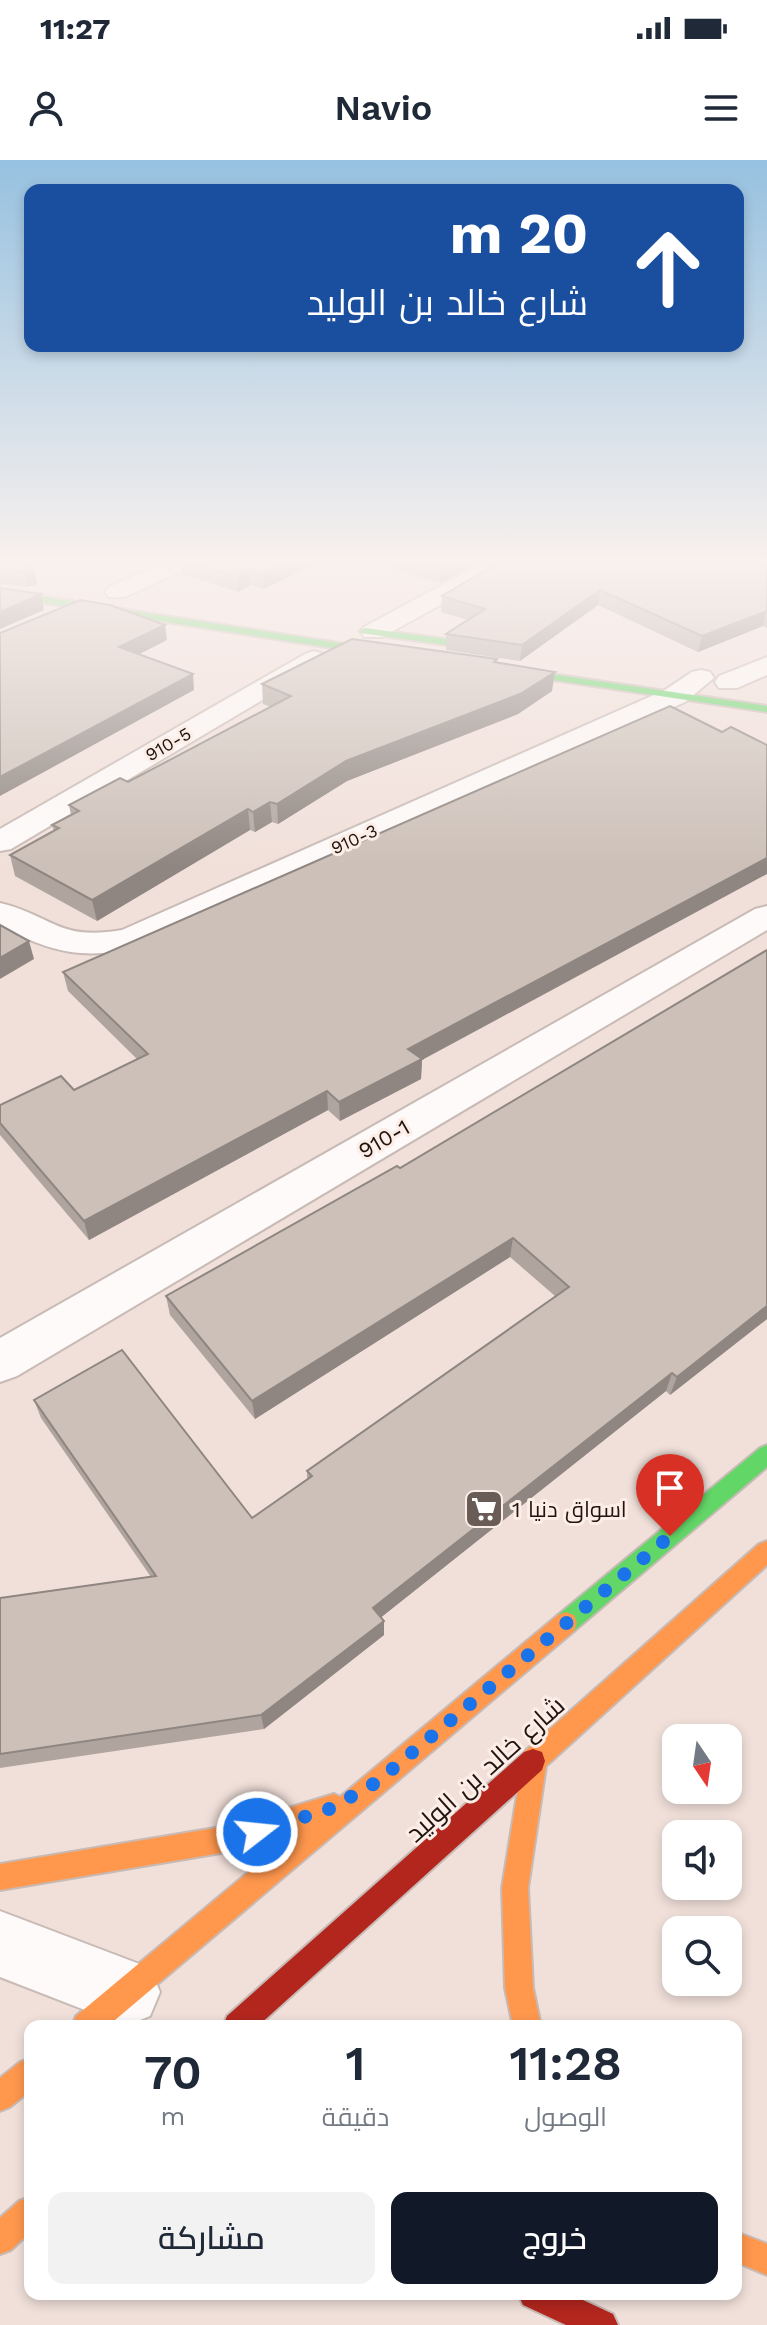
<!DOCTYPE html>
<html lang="ar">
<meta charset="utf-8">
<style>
:root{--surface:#fff;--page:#f2f2f3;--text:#1f2937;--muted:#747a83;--accent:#111827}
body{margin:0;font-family:"Work Sans",Cairo,sans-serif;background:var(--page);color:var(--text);direction:rtl;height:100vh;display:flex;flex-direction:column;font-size:30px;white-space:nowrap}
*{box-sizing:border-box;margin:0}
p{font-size:26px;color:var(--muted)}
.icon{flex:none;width:44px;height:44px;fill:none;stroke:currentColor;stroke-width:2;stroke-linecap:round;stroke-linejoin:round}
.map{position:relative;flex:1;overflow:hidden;direction:ltr}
.details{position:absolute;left:24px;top:1860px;width:718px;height:280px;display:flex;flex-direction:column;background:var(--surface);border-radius:16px;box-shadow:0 4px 12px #0003;direction:rtl}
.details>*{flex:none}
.guide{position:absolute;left:24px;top:24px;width:720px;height:168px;border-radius:16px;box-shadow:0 4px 12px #0003;direction:rtl;background:#1a4fa0;color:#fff;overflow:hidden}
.needle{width:52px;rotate:167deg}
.tools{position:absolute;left:662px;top:1564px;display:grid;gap:16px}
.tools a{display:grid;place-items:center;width:80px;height:80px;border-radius:16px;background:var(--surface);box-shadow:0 4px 12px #0003;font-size:40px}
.pin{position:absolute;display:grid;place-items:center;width:68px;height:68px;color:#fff;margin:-82px -34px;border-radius:50% 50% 50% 0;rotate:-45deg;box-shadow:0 0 8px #0007}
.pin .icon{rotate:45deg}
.me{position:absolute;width:88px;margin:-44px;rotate:74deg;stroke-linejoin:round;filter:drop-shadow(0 0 6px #0008)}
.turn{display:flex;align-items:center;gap:28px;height:168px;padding:0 24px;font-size:36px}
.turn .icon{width:104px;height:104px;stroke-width:2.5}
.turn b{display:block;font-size:56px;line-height:68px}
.eta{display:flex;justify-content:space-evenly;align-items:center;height:136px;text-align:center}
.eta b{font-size:48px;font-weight:600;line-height:56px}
.button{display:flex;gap:16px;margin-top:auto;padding:16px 24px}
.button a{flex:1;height:92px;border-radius:16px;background:var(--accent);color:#fff;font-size:32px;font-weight:600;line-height:92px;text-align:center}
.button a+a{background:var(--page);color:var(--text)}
.status{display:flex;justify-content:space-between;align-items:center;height:56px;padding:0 40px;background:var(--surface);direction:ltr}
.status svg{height:22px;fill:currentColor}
header{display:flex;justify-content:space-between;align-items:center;height:104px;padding:0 24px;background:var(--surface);font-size:36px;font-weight:600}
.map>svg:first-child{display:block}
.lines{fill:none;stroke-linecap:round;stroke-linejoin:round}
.street-casing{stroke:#c8bab5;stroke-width:4}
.fast-casing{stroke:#c8bab5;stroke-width:4}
.slow-casing{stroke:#c8bab5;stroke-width:4}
.jam-casing{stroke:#c8bab5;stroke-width:4}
.street{fill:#fdfaf9;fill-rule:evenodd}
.fast{fill:#63d668;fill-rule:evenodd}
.slow{fill:#ff974d;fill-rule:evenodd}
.jam{fill:#b3261e;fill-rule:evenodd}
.wall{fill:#afa59e}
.shaded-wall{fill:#8f8681}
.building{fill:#ccc0b8;stroke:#8f8681;stroke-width:2}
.route{stroke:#1a73e8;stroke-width:14;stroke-dasharray:0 25.2}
.labels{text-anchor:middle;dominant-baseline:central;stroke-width:6;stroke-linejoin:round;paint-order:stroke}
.far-street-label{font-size:18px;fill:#20140f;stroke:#fcede7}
.street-label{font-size:22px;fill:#20140f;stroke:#fcede7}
.poi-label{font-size:22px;fill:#20140f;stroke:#fcede7;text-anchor:start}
.near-street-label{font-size:26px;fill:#20140f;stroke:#fcede7}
</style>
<div class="status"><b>11:27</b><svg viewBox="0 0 49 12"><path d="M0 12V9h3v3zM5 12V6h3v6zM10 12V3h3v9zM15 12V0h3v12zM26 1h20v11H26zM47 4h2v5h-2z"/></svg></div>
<header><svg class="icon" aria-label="menu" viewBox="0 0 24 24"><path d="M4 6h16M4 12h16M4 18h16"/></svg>Navio<svg class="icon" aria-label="person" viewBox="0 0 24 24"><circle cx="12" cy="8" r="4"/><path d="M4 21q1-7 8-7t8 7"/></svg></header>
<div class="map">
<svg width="767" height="2165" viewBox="0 0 767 2165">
<rect width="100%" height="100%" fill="#f1e0da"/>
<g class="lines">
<g class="street-casing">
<g id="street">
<polygon points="162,403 191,403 188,408 125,437 109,437 105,432 109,427"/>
<polygon points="483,403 510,403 507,408 382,477 364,477 361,472 364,467"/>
<polygon points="314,491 323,494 327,499 323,504 11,689 0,691 0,669 305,494"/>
<polygon points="767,497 767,515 737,528 719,528 715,522 719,516"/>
<path d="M701,510L710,512L714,518L685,542L143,786C86,801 52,793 0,766V743C54,756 57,781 122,770L665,530L692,512Z"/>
<polygon points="767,746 767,770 17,1216 0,1222 0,1178 755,749"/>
<polygon points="0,1751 150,1808 160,1832 150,1856 126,1866 0,1817"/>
</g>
</g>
<g class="fast-casing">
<g id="fast">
<polygon points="0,430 397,492 402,495 397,498 0,436"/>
<polygon points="365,468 503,487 508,490 503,493 361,473 360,471"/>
<polygon points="497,506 767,546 767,552 493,511 492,509"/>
<polygon points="767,1285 767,1307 574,1471 566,1474 558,1471 555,1463 558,1455 760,1288"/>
</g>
</g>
<g class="slow-casing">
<g id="slow">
<polygon points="767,1381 767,1405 546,1606 528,1728 533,1828 541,1866 513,1866 505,1828 502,1728 524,1592 759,1384"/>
<polygon points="566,1452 574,1455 577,1463 574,1471 108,1866 72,1866 76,1856 299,1670 233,1691 0,1730 0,1704 233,1665 334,1634 340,1637 558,1455"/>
<polygon points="30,1898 30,1931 10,1947 0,1951 0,1918 20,1902"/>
<polygon points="30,2037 30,2072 11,2090 0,2094 0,2058 19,2041"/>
<polygon points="736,2072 767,2084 767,2115 736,2102"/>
</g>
</g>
<g class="jam-casing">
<g id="jam">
<polygon points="533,1589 542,1592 545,1601 542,1610 258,1866 223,1866 227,1856 524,1592"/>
<polygon points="518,2134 570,2134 613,2154 618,2165 566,2165 523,2145"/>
</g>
</g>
<use href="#street" class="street"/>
<use href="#fast" class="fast"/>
<use href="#slow" class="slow"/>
<use href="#jam" class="jam"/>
</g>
<g class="wall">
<polygon points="0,403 34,409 37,424 27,427 0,424"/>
<polygon points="180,403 316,403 264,429 251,425 238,432 182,414"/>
<polygon points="372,403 477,403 440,423"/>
<polygon points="767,403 767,468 763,466 698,492 598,445 520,501 446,490 446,474 468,460 441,452 442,436"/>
<polygon points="497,499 497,502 552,531 518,554 347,621 278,664 272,662 255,672 250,670 97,761 15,716 10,695 54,671 52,665 71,655 69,645 128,622 271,547 263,544 262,524"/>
<polygon points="63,812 422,900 421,919 340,961 328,950 89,1080 0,975 0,945 74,930 138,900 68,831"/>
<polygon points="400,1008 767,1159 670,1235 666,1231 381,1457 384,1475 264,1569 0,1608 0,1438 151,1417 41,1258 34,1240 252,1358 307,1319 307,1311 555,1136 510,1097 255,1259 170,1155 166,1136"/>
</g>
<g class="shaded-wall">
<polygon points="285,403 316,403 264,429 263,414"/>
<polygon points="450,403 477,403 440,423 441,408"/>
<polygon points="34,409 37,424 27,427 24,412"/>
<polygon points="250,410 251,425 238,432 237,417"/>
<polygon points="600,430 598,445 520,501 522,485"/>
<polygon points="41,434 44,450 0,469 0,452"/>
<polygon points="766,451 763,466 698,492 702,476"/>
<polygon points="165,465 167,480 122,503 119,487"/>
<polygon points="555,512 552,531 518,554 347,621 278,664 277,644 346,601"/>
<polygon points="193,514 194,530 0,636 0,617"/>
<polygon points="270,642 272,662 255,672 253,652"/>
<polygon points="248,649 250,670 97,761 92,740"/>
<polygon points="767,698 767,714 422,900 421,919 340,961 339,942 408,889"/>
<polygon points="29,781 34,799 0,819 0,798"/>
<polygon points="327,931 328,950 89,1080 84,1061"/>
<polygon points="513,1078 510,1097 255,1259 252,1241"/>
<polygon points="767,1146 767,1159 670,1235 677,1217"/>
<polygon points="672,1213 666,1231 374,1463 373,1448"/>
<polygon points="384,1461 384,1475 264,1569 261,1555"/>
</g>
<g class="building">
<polygon points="0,403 15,403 34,409 24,412 0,409"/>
<polygon points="191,403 285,403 263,414 250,410 237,417"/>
<polygon points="423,403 450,403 441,408"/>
<polygon points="498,403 767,403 767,451 702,476 600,430 522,485 446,474 485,449 442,436"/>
<polygon points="0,428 41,434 0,452"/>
<polygon points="80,440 110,445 165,465 119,487 193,514 0,617 0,473"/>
<polygon points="352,479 497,499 494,502 555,512 520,534 346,601 277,644 270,642 253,652 248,649 92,740 10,695 59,668 52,665 79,651 69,645 120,618 128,622 291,536 262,524"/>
<polygon points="670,546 722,572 731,567 767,585 767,698 408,889 422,899 339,942 327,931 84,1061 0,963 0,945 61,916 74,930 148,894 63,812"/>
<polygon points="0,765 29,781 0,798"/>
<polygon points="767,790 767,1146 677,1217 672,1213 373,1448 384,1461 261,1555 0,1594 0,1438 156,1416 34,1240 122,1190 252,1358 312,1316 307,1311 569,1127 513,1078 252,1241 166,1136 397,1006 400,1008"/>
</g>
<linearGradient id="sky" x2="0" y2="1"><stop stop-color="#96c1e0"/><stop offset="0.57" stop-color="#f9f1ee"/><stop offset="1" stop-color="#f9f1ee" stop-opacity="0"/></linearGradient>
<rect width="767" height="706" fill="url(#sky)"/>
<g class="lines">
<polyline class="route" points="257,1672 329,1649 377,1622 670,1376"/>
</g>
<defs>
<g id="supermarket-square" transform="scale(2)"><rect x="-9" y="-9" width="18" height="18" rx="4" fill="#695b56" stroke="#fcede7"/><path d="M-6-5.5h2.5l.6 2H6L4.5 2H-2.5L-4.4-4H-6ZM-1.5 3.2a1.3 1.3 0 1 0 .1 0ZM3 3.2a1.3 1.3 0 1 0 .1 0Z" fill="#fff"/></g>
</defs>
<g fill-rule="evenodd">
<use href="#supermarket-square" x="484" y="1349"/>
</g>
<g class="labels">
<g class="far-street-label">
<text transform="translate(168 584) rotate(-30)">910-5</text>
<text transform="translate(354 679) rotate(-24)">910-3</text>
</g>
<g class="street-label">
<text transform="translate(384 979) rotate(-30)">910-1</text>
</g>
<g class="poi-label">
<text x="512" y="1349">اسواق دنيا 1</text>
</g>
<g class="near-street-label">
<text transform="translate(485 1609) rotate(-42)">شارع خالد بن الوليد</text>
</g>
</g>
</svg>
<div class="tools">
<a><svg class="needle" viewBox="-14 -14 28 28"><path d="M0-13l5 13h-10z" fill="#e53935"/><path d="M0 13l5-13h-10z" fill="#747a83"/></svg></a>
<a><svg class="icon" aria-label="sound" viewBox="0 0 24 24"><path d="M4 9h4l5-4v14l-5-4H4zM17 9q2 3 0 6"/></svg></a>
<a><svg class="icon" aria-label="search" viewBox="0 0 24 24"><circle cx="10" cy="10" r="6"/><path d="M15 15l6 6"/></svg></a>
</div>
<div class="pin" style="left:670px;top:1376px;background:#d93025"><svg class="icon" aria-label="arrive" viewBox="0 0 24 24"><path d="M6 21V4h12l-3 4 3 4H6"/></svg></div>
<svg class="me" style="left:257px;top:1672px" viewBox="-20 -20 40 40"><circle r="17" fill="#1a73e8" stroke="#fff" stroke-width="3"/><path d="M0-11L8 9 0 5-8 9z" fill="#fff"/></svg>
<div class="guide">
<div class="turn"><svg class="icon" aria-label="ahead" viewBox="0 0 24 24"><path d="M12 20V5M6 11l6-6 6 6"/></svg><div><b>20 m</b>شارع خالد بن الوليد</div></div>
</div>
<section class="details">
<div class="eta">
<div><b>11:28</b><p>الوصول</p></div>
<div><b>1</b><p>دقيقة</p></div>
<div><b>70</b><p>m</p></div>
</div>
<div class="button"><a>خروج</a><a>مشاركة</a></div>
</section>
</div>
